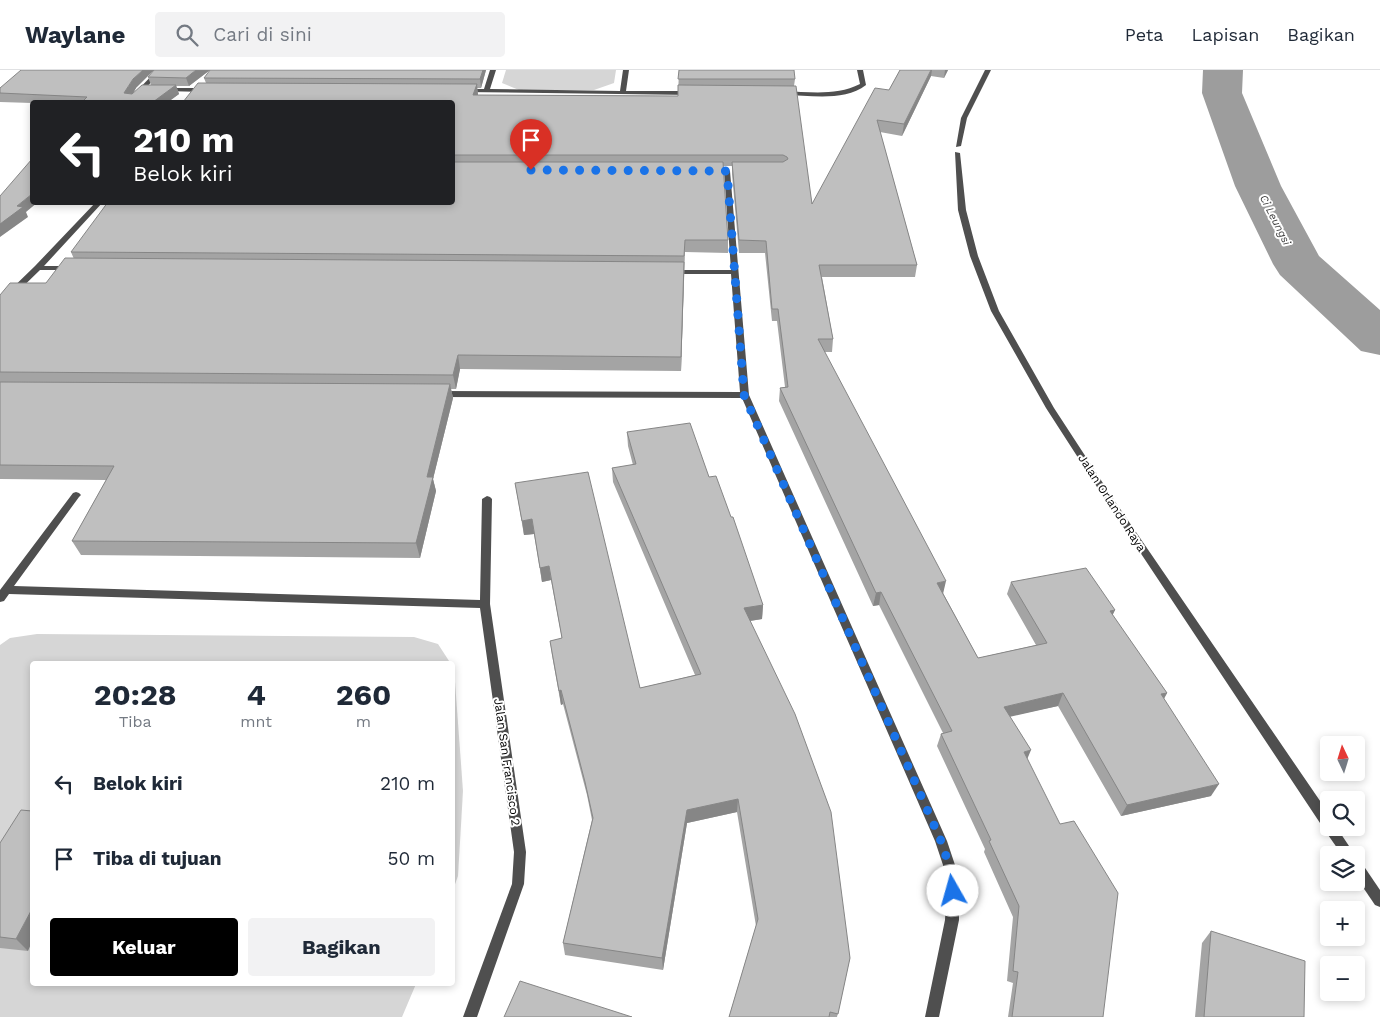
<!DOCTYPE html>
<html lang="id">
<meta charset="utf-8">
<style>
:root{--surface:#fff;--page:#f2f2f3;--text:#1f2937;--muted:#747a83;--line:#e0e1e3;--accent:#000}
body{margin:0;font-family:"Work Sans",sans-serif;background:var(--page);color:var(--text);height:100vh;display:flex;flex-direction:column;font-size:19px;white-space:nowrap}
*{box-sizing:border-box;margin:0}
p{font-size:16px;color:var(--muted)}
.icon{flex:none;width:28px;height:28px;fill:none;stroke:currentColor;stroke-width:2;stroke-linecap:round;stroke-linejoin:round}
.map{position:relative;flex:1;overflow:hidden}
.drawer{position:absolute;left:30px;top:591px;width:425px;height:325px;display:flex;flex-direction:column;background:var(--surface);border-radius:5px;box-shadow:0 2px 8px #0003}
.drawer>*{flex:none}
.hud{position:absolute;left:30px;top:30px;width:425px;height:105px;border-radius:5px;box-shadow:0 2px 8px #0003;background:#202124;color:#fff;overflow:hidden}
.needle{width:32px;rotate:356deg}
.controls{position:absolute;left:1320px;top:666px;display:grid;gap:10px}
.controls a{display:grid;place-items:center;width:45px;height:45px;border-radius:5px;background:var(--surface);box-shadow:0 2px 8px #0003;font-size:25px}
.pin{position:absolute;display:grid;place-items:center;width:42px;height:42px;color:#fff;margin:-51px -21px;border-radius:50% 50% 50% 0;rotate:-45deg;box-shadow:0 0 5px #0007}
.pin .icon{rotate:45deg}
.me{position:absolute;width:55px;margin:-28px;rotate:353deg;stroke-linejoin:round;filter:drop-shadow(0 0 4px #0008)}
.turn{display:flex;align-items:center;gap:18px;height:105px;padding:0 20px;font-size:22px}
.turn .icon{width:65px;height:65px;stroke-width:2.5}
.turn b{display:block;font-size:35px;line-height:42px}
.eta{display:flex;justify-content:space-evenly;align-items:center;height:85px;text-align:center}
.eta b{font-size:30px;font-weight:700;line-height:35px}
.button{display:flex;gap:10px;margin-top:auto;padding:10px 20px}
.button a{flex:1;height:58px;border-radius:5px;background:var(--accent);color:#fff;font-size:20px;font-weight:700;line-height:58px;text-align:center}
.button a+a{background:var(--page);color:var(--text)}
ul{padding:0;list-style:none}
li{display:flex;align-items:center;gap:15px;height:75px;padding:0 20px}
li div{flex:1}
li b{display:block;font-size:19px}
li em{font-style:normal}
header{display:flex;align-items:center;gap:30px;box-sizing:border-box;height:70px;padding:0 25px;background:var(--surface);border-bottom:1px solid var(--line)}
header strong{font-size:24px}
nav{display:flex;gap:28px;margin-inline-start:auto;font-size:18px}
.search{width:350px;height:45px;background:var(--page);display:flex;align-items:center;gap:12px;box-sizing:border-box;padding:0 18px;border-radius:5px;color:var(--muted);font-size:19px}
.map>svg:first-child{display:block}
.green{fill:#d6d6d6}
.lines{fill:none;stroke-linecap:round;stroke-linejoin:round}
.river{fill:#9d9d9d;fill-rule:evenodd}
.street{fill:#4f4f4f;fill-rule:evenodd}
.wall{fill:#a4a4a4}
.shaded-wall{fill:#868686}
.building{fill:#bfbfbf;stroke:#868686}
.route{stroke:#1a73e8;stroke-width:9;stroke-dasharray:0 16.2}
.labels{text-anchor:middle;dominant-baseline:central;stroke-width:4;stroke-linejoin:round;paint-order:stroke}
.far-water-label{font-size:11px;font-style:italic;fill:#3e3e3e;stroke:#fff}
.street-label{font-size:12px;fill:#000;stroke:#fff}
</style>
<header>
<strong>Waylane</strong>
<div class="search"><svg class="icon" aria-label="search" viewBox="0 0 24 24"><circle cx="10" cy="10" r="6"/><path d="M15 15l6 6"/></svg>Cari di sini</div>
<nav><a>Peta</a><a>Lapisan</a><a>Bagikan</a></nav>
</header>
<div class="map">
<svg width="1380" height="947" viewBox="0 0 1380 947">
<rect width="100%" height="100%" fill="#fff"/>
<g class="green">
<polygon points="506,0 616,0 614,13 594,20 519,20 502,13"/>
<polygon points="37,564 414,567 438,574 451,594 32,594 32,914 416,914 402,947 0,947 0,575 10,568"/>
<polygon points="453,596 454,598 463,721 458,806 453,820"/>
</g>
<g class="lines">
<polygon class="river" points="1203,0 1243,0 1242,23 1281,116 1319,186 1380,240 1380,285 1361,281 1280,205 1273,194 1235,116 1202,23"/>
<g class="street">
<polygon points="157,0 163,0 139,25 135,25 135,23"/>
<polygon points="490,0 496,0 490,19 620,21 623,0 629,0 626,21 692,21 695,23 692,25 464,22 463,21 466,19 484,19"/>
<path d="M857,0H863L866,15C844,32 810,25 784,25L781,23L784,21C810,22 836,26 860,14Z"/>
<polygon points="985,0 991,0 967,48 961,76 956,77 961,48"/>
<polygon points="164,18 207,18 210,20 207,22 162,21 162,19"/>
<polygon points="955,82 960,83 966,140 978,186 999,241 1054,338 1112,427 1329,744 1329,758 1337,758 1355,785 1342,785 1326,762 1106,431 1046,338 991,241 970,186 958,140"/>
<polygon points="727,99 730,101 749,325 947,771 959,807 959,850 939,947 925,947 945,850 947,807 935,771 742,328 438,327 434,324 438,321 740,322 731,204 672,204 668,202 672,200 731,200 724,101"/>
<polygon points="96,132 103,132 44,196 70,196 74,198 73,200 40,200 3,236 0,236 0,230 35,196"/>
<polygon points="76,422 79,423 81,425 79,427 14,516 480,530 482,429 487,426 490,427 492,429 490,534 526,782 524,814 477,947 463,947 512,814 514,782 480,538 9,524 4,531 0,532 0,520 73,423"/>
<polygon points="1356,790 1361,792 1380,820 1380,837 1375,835 1356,807"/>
</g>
</g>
<g class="wall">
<polygon points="210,0 189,16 176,16 179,24 168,32 32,32 32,33 0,32 0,18 136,18 133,23 151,15 148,7"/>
<polygon points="486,0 481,18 477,18 478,25 678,26 679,0 795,9 794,16 812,134 889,20 900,0 948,0 944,8 931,6 902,66 880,62 917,195 915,207 822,207 833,269 832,282 824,282 943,523 978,588 1036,575 1007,524 1011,512 1115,540 1112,545 1167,623 1164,629 1211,726 1121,746 1058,636 1010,646 1027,689 1103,947 1008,947 1013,913 1007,911 1013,847 984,782 985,779 937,676 941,664 943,663 879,535 873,536 779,331 780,318 785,317 777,251 772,251 765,183 739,183 732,104 732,96 723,96 728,170 728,183 685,182 681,301 460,299 456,319 451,319 453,328 433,409 436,421 420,488 81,485 72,471 106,410 0,409 0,225 46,213 74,189 71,182 452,132 452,32 206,13 204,8"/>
<polygon points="627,362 709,407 763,535 762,549 750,551 850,888 837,947 729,947 756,856 737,742 687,753 663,900 565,885 563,873 592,750 587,725 563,634 561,635 552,585 550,571 562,569 551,510 542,512 534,464 524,465 515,413 640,618 695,605 613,412 612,398 633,395 628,376"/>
<polygon points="0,773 28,881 0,878"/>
<polygon points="1211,861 1304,947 1195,947 1202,873"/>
</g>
<g class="shaded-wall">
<polygon points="143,0 154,0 136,18 128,32 124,23 133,9"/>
<polygon points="196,0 210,0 189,16 186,8"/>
<polygon points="483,0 486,0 481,18 480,9"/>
<polygon points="931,0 932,0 931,6 902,66 904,54"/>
<polygon points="945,0 948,0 944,8"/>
<polygon points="477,14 478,25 473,25"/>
<polygon points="176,15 179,24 168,32 153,32"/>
<polygon points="32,124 32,132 38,132 26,142 28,147 0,167 0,154 17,136"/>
<polygon points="684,192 684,206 681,301 681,287"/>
<polygon points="458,285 460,299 456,319 453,305"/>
<polygon points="450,314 453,328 433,409 436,421 420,488 416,473 427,407"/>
<polygon points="532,449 534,464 524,465 522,451"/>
<polygon points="549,496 551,510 542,512 540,498"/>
<polygon points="946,511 943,524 937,513"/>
<polygon points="881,522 879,535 873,536 876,523"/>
<polygon points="763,535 762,549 743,552 744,538"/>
<polygon points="1115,540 1109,553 1110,541"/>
<polygon points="561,620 563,634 561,635 559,621"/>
<polygon points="1063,623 1058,636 1000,649 1004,637"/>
<polygon points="1167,623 1160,635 1161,624"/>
<polygon points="1031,680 1026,692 1024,682"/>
<polygon points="1219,714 1211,726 1121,746 1127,735"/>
<polygon points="738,729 737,742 687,753 663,900 662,888 687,740"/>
<polygon points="32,839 32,872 28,881 16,869"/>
</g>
<g class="building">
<polygon points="21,0 143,0 133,9 124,23 132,24 142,15 176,15 153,32 82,32 87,27 0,23 0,18"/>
<polygon points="154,0 196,0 186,8 148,7"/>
<polygon points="210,0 483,0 480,9 204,8"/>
<polygon points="679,0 794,0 795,9 678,9"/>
<polygon points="900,0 931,0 904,54 877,50 917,195 819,195 833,269 818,269 946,511 937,513 978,588 1047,573 1011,512 1086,498 1115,540 1110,541 1167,623 1161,624 1219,714 1127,735 1063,623 1004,637 1031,680 1024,682 1060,754 1074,751 1118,823 1103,947 1012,947 1018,902 1013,901 1019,836 989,771 991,770 941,664 952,661 881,522 876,523 780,318 788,317 778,239 772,239 766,171 739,170 732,92 783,92 788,89 787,87 783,85 452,85 452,32 183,32 198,13 477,14 473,25 678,26 678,15 796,16 812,134 875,18 889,20"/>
<polygon points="32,89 32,124 17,136 23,137 0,154 0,126"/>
<polygon points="452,92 723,92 728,170 685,170 684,186 71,182 108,132 452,132"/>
<polygon points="65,188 684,192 681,287 458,285 453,305 0,302 0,225 10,213 46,213"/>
<polygon points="0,312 450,314 427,407 433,407 416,473 72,471 114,396 0,395"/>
<polygon points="690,353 709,407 716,406 731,447 733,447 763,535 744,538 795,644 831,742 850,888 838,944 830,942 829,947 729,947 758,849 738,729 687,740 662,888 563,873 593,748 585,712 561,620 559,621 550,571 562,568 549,496 540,498 532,449 522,451 515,413 588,402 640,618 701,604 612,398 636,394 627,362"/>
<polygon points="21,740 32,741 32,839 16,869 0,867 0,773"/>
<polygon points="1211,861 1305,891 1304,947 1204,947"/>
<polygon points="520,911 632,947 504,947"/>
</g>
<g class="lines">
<polyline class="route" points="531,100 727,101 744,325 941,771 953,807 953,821"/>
</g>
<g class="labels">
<g class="far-water-label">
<text transform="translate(1275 150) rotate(63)">Ci Leungsi</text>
</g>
<g class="street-label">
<text transform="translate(1112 433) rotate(57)">Jalan Orlando Raya</text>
<text transform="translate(507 692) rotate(82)">Jalan San Francisco 2</text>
</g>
</g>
</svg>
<div class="controls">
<a><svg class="needle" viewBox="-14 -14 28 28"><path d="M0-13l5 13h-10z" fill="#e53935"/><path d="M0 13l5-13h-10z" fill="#747a83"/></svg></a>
<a><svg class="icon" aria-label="search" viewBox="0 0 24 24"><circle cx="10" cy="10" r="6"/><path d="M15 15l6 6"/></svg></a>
<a><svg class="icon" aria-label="layers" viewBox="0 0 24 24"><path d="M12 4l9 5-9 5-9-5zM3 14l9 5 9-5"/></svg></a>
<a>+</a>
<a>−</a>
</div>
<div class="pin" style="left:531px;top:100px;background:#d93025"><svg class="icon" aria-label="arrive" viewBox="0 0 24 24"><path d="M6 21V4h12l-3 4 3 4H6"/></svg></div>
<svg class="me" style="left:953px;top:821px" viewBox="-20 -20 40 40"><circle r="19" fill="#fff"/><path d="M0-13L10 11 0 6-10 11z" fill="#1a73e8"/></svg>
<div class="hud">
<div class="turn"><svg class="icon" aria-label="left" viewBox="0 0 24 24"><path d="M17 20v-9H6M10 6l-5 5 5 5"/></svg><div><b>210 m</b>Belok kiri</div></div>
</div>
<section class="drawer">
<div class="eta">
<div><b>20:28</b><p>Tiba</p></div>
<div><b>4</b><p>mnt</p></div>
<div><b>260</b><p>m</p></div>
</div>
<ul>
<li><svg class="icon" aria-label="left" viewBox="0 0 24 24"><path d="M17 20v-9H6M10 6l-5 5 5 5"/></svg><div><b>Belok kiri</b></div><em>210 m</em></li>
<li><svg class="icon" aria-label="arrive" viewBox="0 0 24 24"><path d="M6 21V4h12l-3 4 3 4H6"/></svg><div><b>Tiba di tujuan</b></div><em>50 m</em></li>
</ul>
<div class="button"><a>Keluar</a><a>Bagikan</a></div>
</section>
</div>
